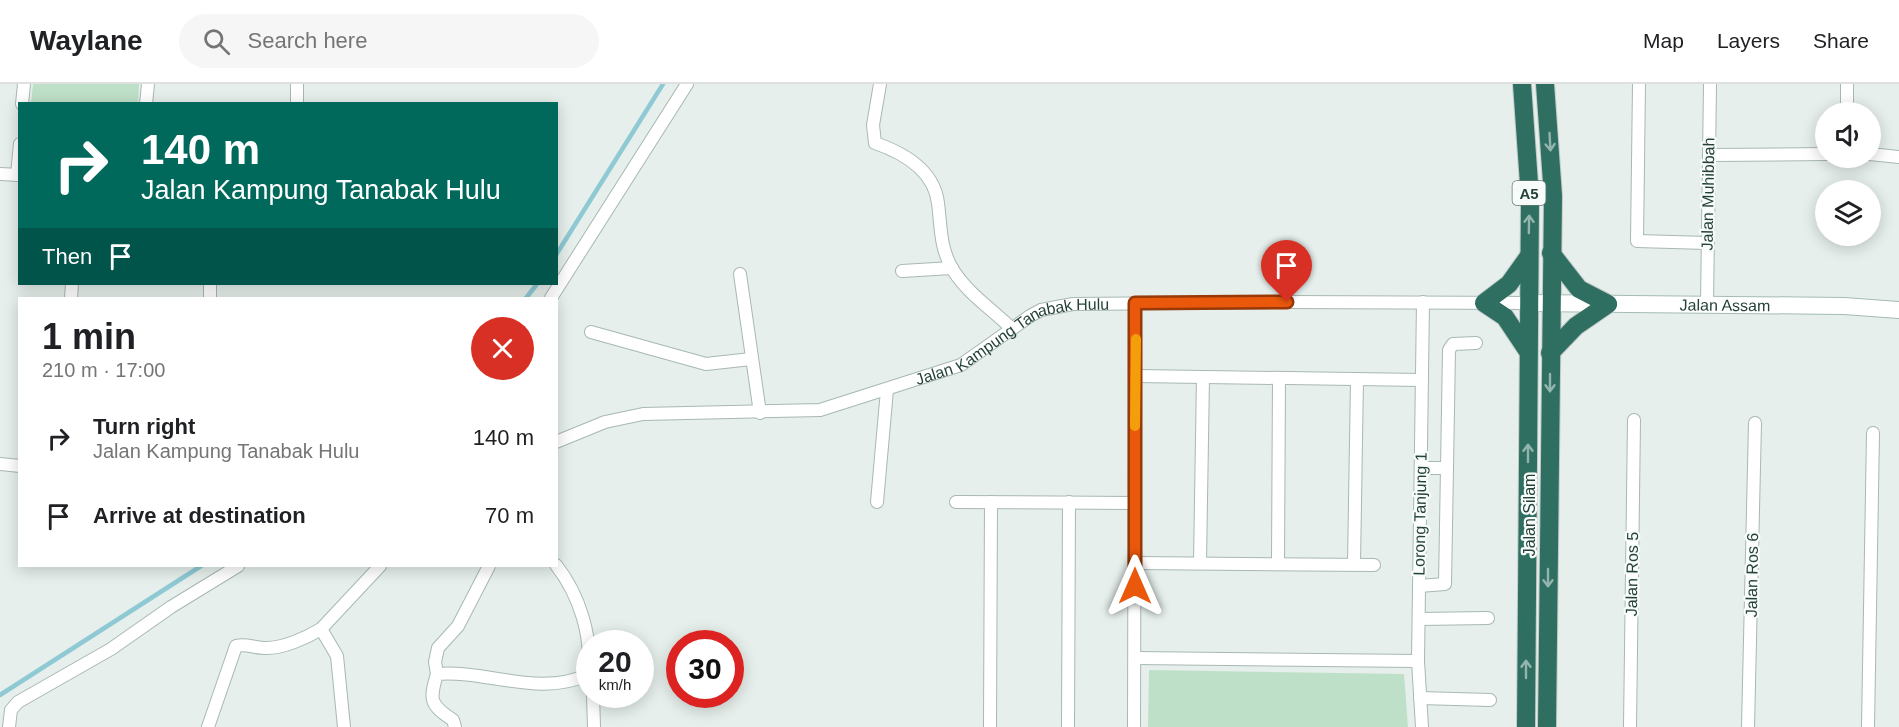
<!DOCTYPE html>
<meta charset="utf-8">
<style>
:root{--surface:#fff;--page:#f6f6f6;--text:#202124;--muted:#757577;--line:#e0e0e0}
body{margin:0;font-family:Arial,sans-serif;background:var(--page);color:var(--text);height:100vh;display:flex;flex-direction:column;font-size:22px;white-space:nowrap}
*{box-sizing:border-box;margin:0}
p{font-size:20px;color:var(--muted)}
.icon{flex:none;width:33px;height:33px;fill:none;stroke:currentColor;stroke-width:2;stroke-linecap:round;stroke-linejoin:round}
.map{position:relative;flex:1;overflow:hidden}
.drawer{position:absolute;left:18px;top:213px;width:540px;height:270px;display:flex;flex-direction:column;background:var(--surface);border-radius:0px;box-shadow:0 3px 15px #0003}
.drawer>*{flex:none}
.guide{position:absolute;left:18px;top:18px;width:540px;height:183px;border-radius:0px;box-shadow:0 3px 15px #0003;background:#00695c;color:#fff;overflow:hidden}
.controls{position:absolute;left:1815px;top:18px;display:grid;gap:12px}
.controls a{display:grid;place-items:center;width:66px;height:66px;border-radius:50%;background:var(--surface);box-shadow:0 3px 15px #0003;font-size:30px}
.speed{position:absolute;left:576px;top:546px;display:flex;gap:12px;font-size:30px;font-weight:700;text-align:center}
.speed>*{display:grid;place-content:center;width:78px;height:78px;border-radius:50%;background:var(--surface);box-shadow:0 3px 15px #0003;line-height:1}
.speed small{font-size:15px;font-weight:400}
.speed .limit{border:9px solid #d22;background:#fff;color:#111}
.pin{position:absolute;display:grid;place-items:center;width:51px;height:51px;color:#fff;margin:-62px -26px;border-radius:50% 50% 50% 0;rotate:-45deg;box-shadow:0 0 6px #0007}
.pin .icon{rotate:45deg}
.me{position:absolute;width:66px;margin:-33px;rotate:0deg;stroke-linejoin:round;filter:drop-shadow(0 0 4px #0008)}
.turn{display:flex;align-items:center;gap:21px;height:126px;padding:0 24px;font-size:27px}
.turn .icon{width:78px;height:78px;stroke-width:2.5}
.turn b{display:block;font-size:42px;line-height:51px}
.then{display:flex;align-items:center;height:57px;padding:0 24px;background:#0003;gap:12px;font-size:22px}
.round{display:grid;place-items:center;flex:none;width:63px;height:63px;border-radius:32px;background:var(--page)}
.head{display:flex;align-items:center;justify-content:space-between;height:102px;padding:0 24px}
h1{font-size:36px;font-weight:700;line-height:45px}
ul{padding:0;list-style:none}
li{display:flex;align-items:center;gap:18px;height:78px;padding:0 24px}
li div{flex:1}
li b{display:block;font-size:22px}
li em{font-style:normal}
header{display:flex;align-items:center;gap:36px;box-sizing:border-box;height:84px;padding:0 30px;background:var(--surface);border-bottom:2px solid var(--line)}
header strong{font-size:28px}
nav{display:flex;gap:33px;margin-inline-start:auto;font-size:21px}
.search{width:420px;height:54px;background:var(--page);display:flex;align-items:center;gap:15px;box-sizing:border-box;padding:0 21px;border-radius:33px;color:var(--muted);font-size:22px}
.map>svg:first-child{display:block}
.green{fill:#bfe0c8}
.lines{fill:none;stroke-linecap:round;stroke-linejoin:round}
.stream{stroke:#8ec9d4;stroke-width:4.5}
.street-casing{stroke:#a8b8b2;stroke-width:14}
.secondary-casing{stroke:#a4bbb3;stroke-width:18}
.highway-casing{stroke:#c2cac8;stroke-width:20}
.street{stroke:#fff;stroke-width:12}
.secondary{stroke:#fff;stroke-width:16}
.highway{stroke:#2f6f62;stroke-width:18}
.oneway{stroke:#93b5ae}
.route-casing{stroke:#983908;stroke-width:15}
.route{stroke:#ea580c;stroke-width:10}
.slow{stroke:#f59e0b;stroke-width:10}
.labels{text-anchor:middle;dominant-baseline:central;stroke-width:4.5;stroke-linejoin:round;paint-order:stroke}
.shield{fill:#f7fbf9;stroke:#637a73;stroke-width:1.5}
.shield-label{font-size:15px;font-weight:bold;fill:#24423a}
.street-label{font-size:16px;fill:#24423a;stroke:#f7fbf9}
</style>
<header>
<strong>Waylane</strong>
<div class="search"><svg class="icon" aria-label="search" viewBox="0 0 24 24"><circle cx="10" cy="10" r="6"/><path d="M15 15l6 6"/></svg>Search here</div>
<nav><a>Map</a><a>Layers</a><a>Share</a></nav>
</header>
<div class="map">
<svg width="1899" height="643" viewBox="0 0 1899 643">
<rect width="100%" height="100%" fill="#e6efeb"/>
<g class="green">
<polygon points="33,0 139,0 138,19 31,19"/>
<polygon points="1149,586 1404,590 1408,643 1148,643"/>
</g>
<g class="lines">
<g class="stream">
<polyline points="556,171 663,0"/>
<polyline points="526,214 537,200"/>
<polyline points="0,611 201,482"/>
</g>
<g class="street-casing">
<g id="street">
<path d="M880,0L873,41L875,59C904,69 934,86 938,119C941,143 940,165 953,186C968,210 992,225 1012,245"/>
<polyline points="1639,0 1637,157 1707,159"/>
<polyline points="22,20 24,0"/>
<polyline points="146,20 148,0"/>
<polyline points="297,20 297,0"/>
<polyline points="1847,28 1847,0"/>
<polyline points="1870,70 1899,73"/>
<polyline points="1709,71 1826,70"/>
<polyline points="0,90 20,91"/>
<polyline points="17,91 20,60"/>
<polyline points="902,187 952,184"/>
<polyline points="740,190 760,329"/>
<polyline points="71,214 72,200"/>
<polyline points="210,214 210,200"/>
<polyline points="551,214 687,0"/>
<polyline points="1707,220 1710,0"/>
<polyline points="591,248 706,280 751,275"/>
<polyline points="1136,292 1422,296"/>
<path id="s1" d="M556,358L605,338L643,330L820,326L961,281L1030,232L1041,226L1073,220L1287,218L1529,219"/>
<polyline points="0,380 20,382"/>
<polyline points="1421,384 1447,384 1449,266 1453,260 1476,259"/>
<polyline points="877,418 887,306"/>
<polyline points="956,418 1134,419"/>
<polyline points="1200,478 1203,293"/>
<polyline points="1278,478 1279,294"/>
<polyline points="1135,479 1374,481"/>
<polyline points="1354,480 1357,295"/>
<polyline points="1419,502 1445,500 1447,384"/>
<polyline points="1419,535 1488,534"/>
<polyline points="321,545 337,572 344,643"/>
<polyline points="1135,574 1418,577"/>
<polyline points="437,590 435,578 438,564 458,542 489,482"/>
<polyline points="593,610 594,643"/>
<polyline points="1420,614 1490,616"/>
<polyline points="9,643 11,626 18,618 111,565 171,523 238,482"/>
<path d="M208,643L236,562C247,559 253,564 264,564C282,565 306,554 321,545L380,482"/>
<path d="M455,643L453,636C430,621 429,616 437,590C487,586 539,613 587,591C594,555 579,510 556,481"/>
<polyline points="990,643 991,418"/>
<polyline points="1068,643 1069,418"/>
<polyline points="1134,643 1135,219"/>
<polyline points="1422,643 1418,577 1423,218"/>
<polyline points="1630,643 1634,336"/>
<polyline points="1748,643 1755,339"/>
<polyline points="1868,643 1873,349"/>
</g>
</g>
<g class="secondary-casing">
<g id="secondary">
<path id="s2" d="M1529,219L1844,222L1899,226"/>
</g>
</g>
<g class="highway-casing">
<g id="highway">
<polyline points="1522,0 1530,114 1526,643"/>
<polyline points="1545,0 1553,112 1547,643"/>
<polyline points="1551,169 1579,205 1608,220"/>
<polyline points="1527,266 1505,233 1484,219 1509,200 1529,172"/>
<polyline points="1550,269 1576,242 1608,220"/>
</g>
</g>
<use href="#street" class="street"/>
<use href="#secondary" class="secondary"/>
<use href="#highway" class="highway"/>
</g>
<defs><path id="oneway-shaft" d="M-6 0H5M1.5-3L5.5 0L1.5 3" fill="none" stroke-width="1.6" stroke-linecap="round" stroke-linejoin="round" transform="scale(1.5)"/></defs>
<g class="oneway">
<use href="#oneway-shaft" transform="translate(1550 58) rotate(87)"/>
<use href="#oneway-shaft" transform="translate(1529 140) rotate(-89)"/>
<use href="#oneway-shaft" transform="translate(1550 299) rotate(90)"/>
<use href="#oneway-shaft" transform="translate(1528 369) rotate(-90)"/>
<use href="#oneway-shaft" transform="translate(1548 494) rotate(90)"/>
<use href="#oneway-shaft" transform="translate(1526 585) rotate(-90)"/>
</g>
<g class="lines">
<g class="route-casing">
<polyline id="route" points="1135,502 1135,219 1287,218"/>
</g>
<use href="#route" class="route"/>
<polyline class="slow" points="1135,342 1136,255"/>
</g>
<g class="labels">
<rect class="shield" x="1512.5" y="97" width="33" height="24" rx="4.5"/>
<g class="shield-label">
<text x="1529" y="109">A5</text>
</g>
<g class="street-label">
<text transform="translate(1708 110) rotate(-89)">Jalan Muhibbah</text>
<text stroke="none"><textPath href="#s2" startOffset="196">Jalan Assam</textPath></text>
<text stroke="none"><textPath href="#s1" startOffset="476">Jalan Kampung Tanabak Hulu</textPath></text>
<text transform="translate(1420 430) rotate(-89)">Lorong Tanjung 1</text>
<text transform="translate(1529 431) rotate(-90)">Jalan Silam</text>
<text transform="translate(1632 490) rotate(-89)">Jalan Ros 5</text>
<text transform="translate(1752 491) rotate(-89)">Jalan Ros 6</text>
</g>
</g>
</svg>
<div class="controls">
<a><svg class="icon" aria-label="sound" viewBox="0 0 24 24"><path d="M4 9h4l5-4v14l-5-4H4zM17 9q2 3 0 6"/></svg></a>
<a><svg class="icon" aria-label="layers" viewBox="0 0 24 24"><path d="M12 4l9 5-9 5-9-5zM3 14l9 5 9-5"/></svg></a>
</div>
<div class="speed"><div>20<small>km/h</small></div><div class="limit">30</div></div>
<div class="pin" style="left:1287px;top:218px;background:#d93025"><svg class="icon" aria-label="arrive" viewBox="0 0 24 24"><path d="M6 21V4h12l-3 4 3 4H6"/></svg></div>
<svg class="me" style="left:1135px;top:502px" viewBox="-20 -20 40 40"><path d="M0-17L14 15 0 8-14 15z" fill="#ea580c" stroke="#fff" stroke-width="4"/></svg>
<div class="guide">
<div class="turn"><svg class="icon" aria-label="right" viewBox="0 0 24 24"><path d="M7 20v-9h11M14 6l5 5-5 5"/></svg><div><b>140 m</b>Jalan Kampung Tanabak Hulu</div></div>
<div class="then">Then<svg class="icon" aria-label="arrive" viewBox="0 0 24 24"><path d="M6 21V4h12l-3 4 3 4H6"/></svg></div>
</div>
<section class="drawer">
<div class="head"><div><h1>1 min</h1><p>210 m · 17:00</p></div><a class="round" style="background:#d93025;color:#fff"><svg class="icon" aria-label="close" viewBox="0 0 24 24"><path d="M6 6l12 12M18 6L6 18"/></svg></a></div>
<ul>
<li><svg class="icon" aria-label="right" viewBox="0 0 24 24"><path d="M7 20v-9h11M14 6l5 5-5 5"/></svg><div><b>Turn right</b><p>Jalan Kampung Tanabak Hulu</p></div><em>140 m</em></li>
<li><svg class="icon" aria-label="arrive" viewBox="0 0 24 24"><path d="M6 21V4h12l-3 4 3 4H6"/></svg><div><b>Arrive at destination</b></div><em>70 m</em></li>
</ul>
</section>
</div>
